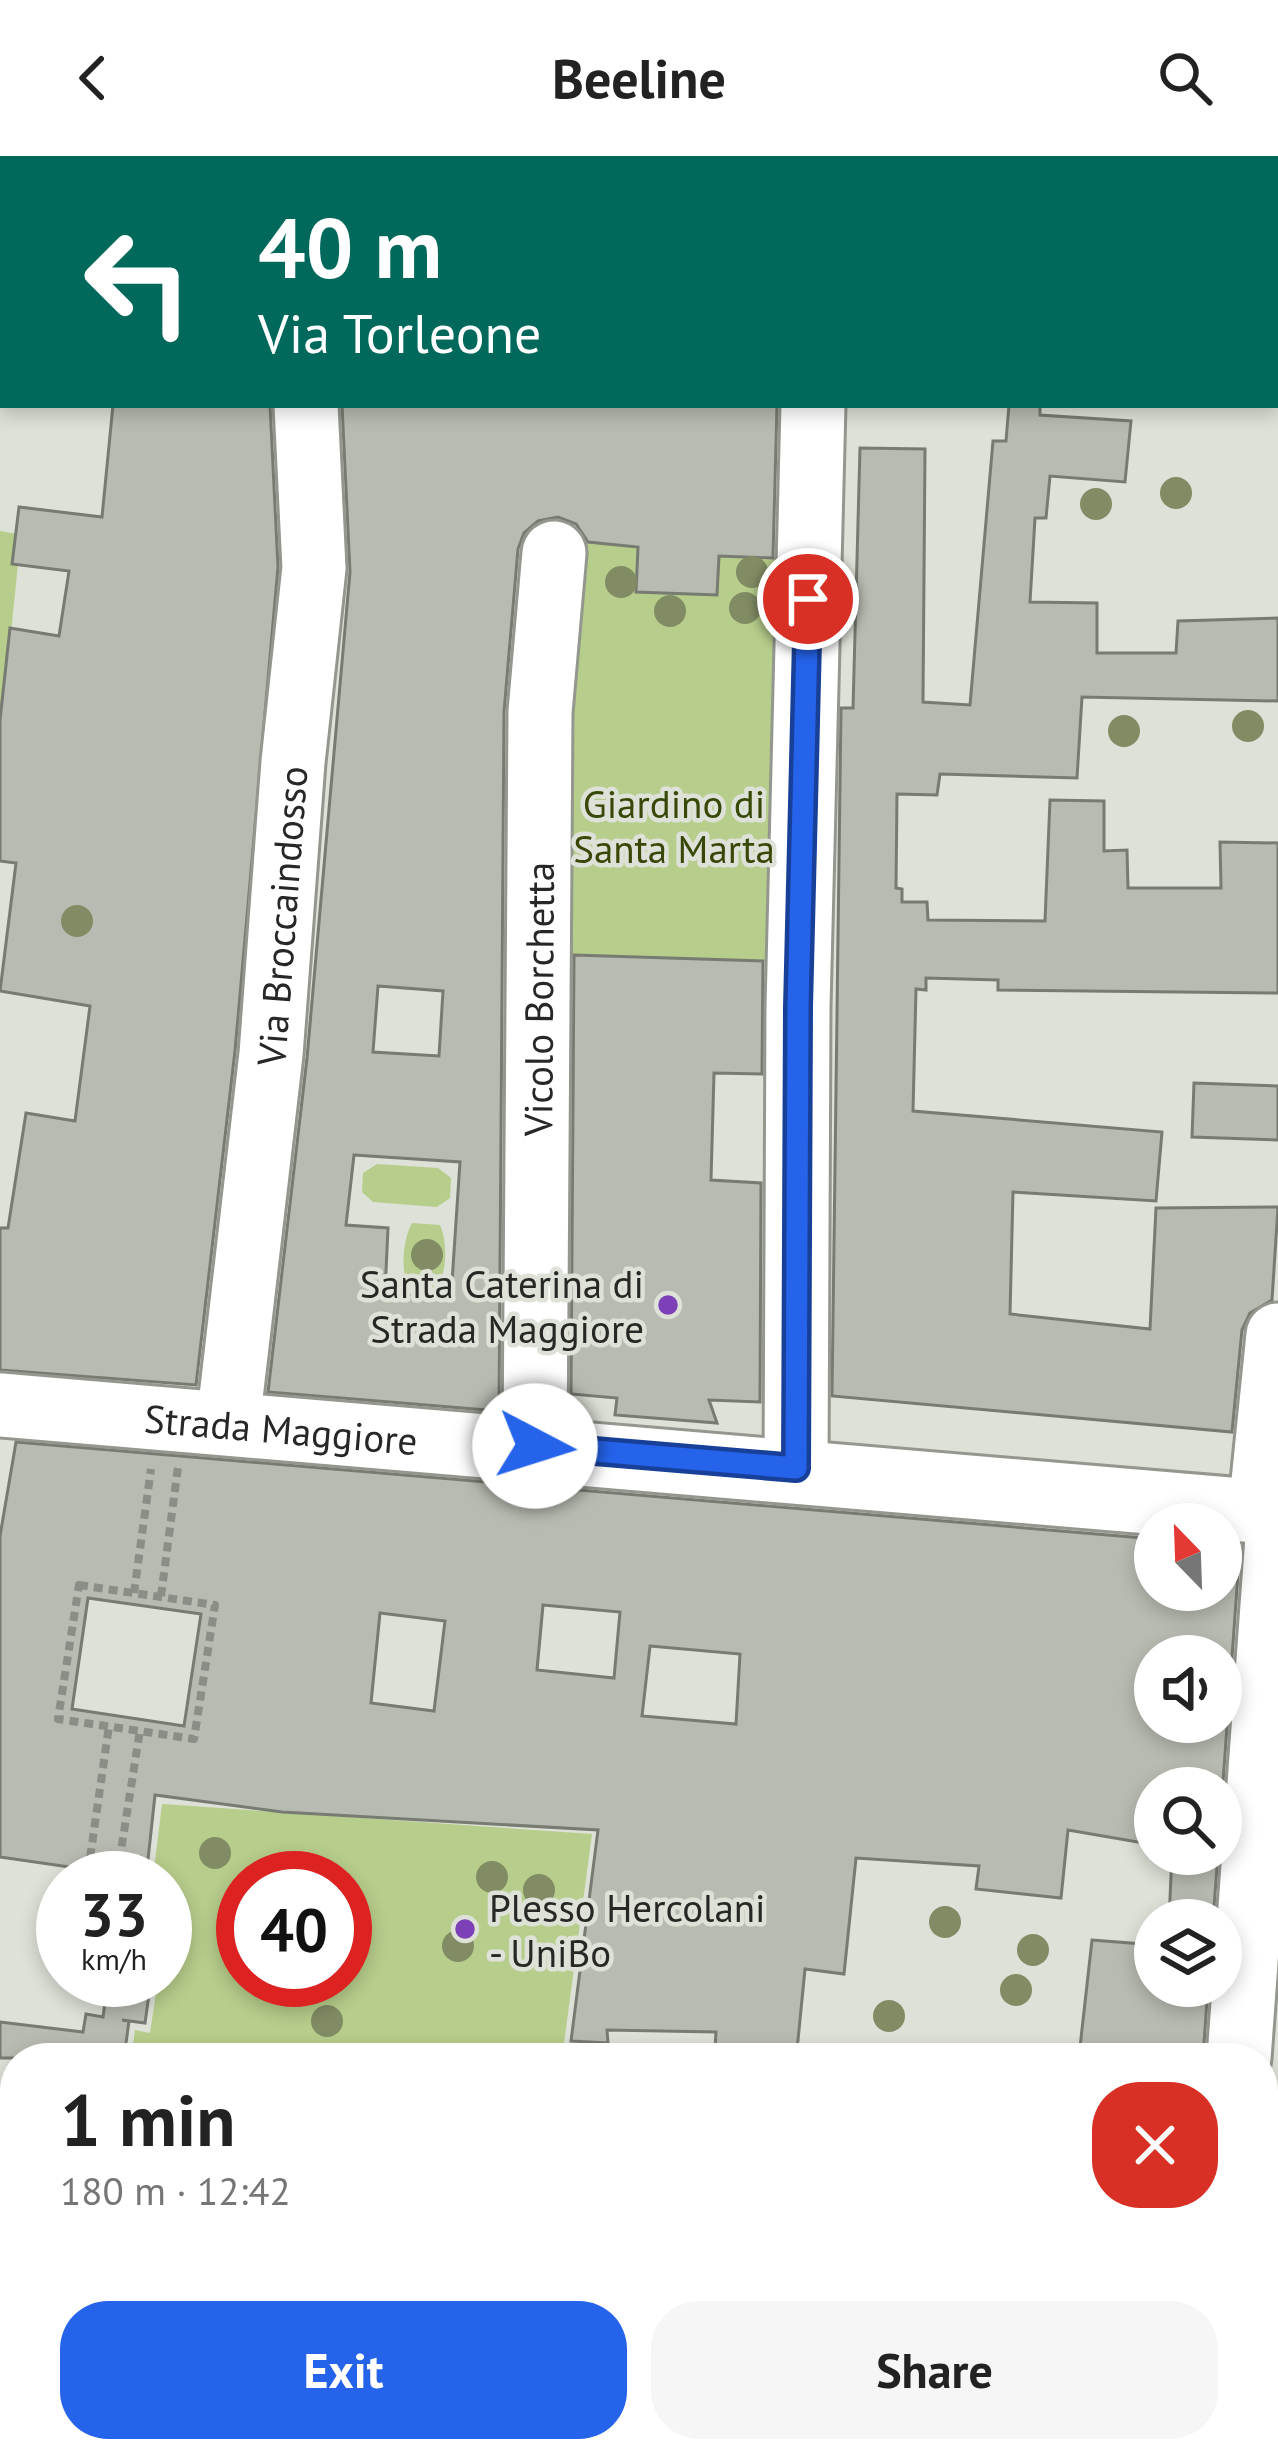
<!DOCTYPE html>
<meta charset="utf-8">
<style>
:root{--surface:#fff;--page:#f6f6f6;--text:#222;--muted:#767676;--accent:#2563eb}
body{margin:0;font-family:"PT Sans",sans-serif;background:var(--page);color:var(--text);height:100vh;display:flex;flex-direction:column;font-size:45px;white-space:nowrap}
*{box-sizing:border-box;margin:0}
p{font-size:39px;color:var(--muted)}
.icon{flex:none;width:66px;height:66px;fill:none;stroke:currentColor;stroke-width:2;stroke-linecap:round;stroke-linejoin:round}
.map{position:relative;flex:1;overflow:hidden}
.drawer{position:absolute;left:0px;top:1887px;width:1278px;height:420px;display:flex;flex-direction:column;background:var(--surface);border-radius:48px 48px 0 0;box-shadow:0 6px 18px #0003}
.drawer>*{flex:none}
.banner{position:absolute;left:0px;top:0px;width:1278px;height:252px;box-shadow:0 6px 18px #0003;background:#00695c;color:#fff;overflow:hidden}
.needle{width:78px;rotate:337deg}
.buttons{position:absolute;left:1134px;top:1347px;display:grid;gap:24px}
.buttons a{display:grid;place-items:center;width:108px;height:108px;border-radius:50%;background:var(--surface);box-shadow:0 6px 18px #0003;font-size:60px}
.speed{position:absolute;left:36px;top:1695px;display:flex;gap:24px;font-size:60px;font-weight:700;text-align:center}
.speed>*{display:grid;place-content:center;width:156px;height:156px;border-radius:50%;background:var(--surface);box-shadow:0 6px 18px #0003;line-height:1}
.speed small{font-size:30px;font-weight:400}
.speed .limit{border:18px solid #d22;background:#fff;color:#111}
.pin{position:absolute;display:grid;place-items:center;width:102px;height:102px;color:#fff;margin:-51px;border:6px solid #fff;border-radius:50%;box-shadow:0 3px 12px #0007}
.me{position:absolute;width:132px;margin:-66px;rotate:95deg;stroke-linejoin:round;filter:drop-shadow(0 0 9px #0008)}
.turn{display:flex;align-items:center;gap:42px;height:252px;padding:0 60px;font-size:54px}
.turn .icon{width:156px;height:156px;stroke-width:2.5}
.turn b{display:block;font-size:84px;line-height:102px}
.round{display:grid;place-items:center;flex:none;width:126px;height:126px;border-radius:48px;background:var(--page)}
.head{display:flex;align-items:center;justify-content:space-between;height:204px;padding:0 60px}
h1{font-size:72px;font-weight:800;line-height:90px}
.button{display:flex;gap:24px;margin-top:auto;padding:24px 60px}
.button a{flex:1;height:138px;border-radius:48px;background:var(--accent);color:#fff;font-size:48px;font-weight:800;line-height:138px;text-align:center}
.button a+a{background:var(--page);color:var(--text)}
header{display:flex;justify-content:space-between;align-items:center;height:156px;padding:0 60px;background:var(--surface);font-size:54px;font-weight:800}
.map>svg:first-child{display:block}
.green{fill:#b7cd8b;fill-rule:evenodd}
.building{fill:#b7bbb1;stroke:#777b72;stroke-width:3;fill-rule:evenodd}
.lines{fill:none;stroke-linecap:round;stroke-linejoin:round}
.minor-casing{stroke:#93978e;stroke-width:69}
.path{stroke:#8b8d87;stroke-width:8;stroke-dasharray:9 6;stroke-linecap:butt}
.minor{stroke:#fff;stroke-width:63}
.tree{fill:#818c64}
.route-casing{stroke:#184099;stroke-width:30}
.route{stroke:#2563eb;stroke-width:21}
.poi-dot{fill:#7c41b7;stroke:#dde1d7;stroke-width:4.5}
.labels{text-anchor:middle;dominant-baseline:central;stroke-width:9;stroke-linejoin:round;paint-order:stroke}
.park-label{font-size:39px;fill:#364706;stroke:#dde1d7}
.street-label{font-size:39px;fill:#272825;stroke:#dde1d7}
.poi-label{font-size:39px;fill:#272825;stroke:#dde1d7;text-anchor:end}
</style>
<header><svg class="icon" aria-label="back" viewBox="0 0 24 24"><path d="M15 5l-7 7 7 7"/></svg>Beeline<svg class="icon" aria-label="search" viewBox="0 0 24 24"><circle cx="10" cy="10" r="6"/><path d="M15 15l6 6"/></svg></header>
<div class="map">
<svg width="1278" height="2307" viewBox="0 0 1278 2307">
<rect width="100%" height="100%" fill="#dde1d7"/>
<g class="green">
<polygon points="0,375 23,379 15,384 12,407 18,408 0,586"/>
<polygon points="574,385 638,391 637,436 717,439 719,396 795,403 781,805 556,799"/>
<polygon points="377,1008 438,1012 451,1022 450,1042 437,1051 373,1046 362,1036 363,1017"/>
<path d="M412,1067L440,1069C447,1085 448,1117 436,1132L407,1130C401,1112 403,1083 412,1067Z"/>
<path d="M162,1648L592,1678L562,1902H131L135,1874L150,1877L158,1824H165L172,1737L165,1736V1722H153ZM243,1722H345V1824H243Z"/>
<polygon points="0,1987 15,1989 15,2275 0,2272"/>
<polygon points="105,2292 374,2292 372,2307 183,2307"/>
</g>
<g class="building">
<polygon points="113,249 270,249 278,411 235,895 196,1229 0,1214 0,1072 8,1072 26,957 75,965 90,850 0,835 16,707 0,705 0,564 10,472 59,480 69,415 12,408 19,351 102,361"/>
<path d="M342,249H777L773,402L719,400L717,439L636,436L638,391L588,386L576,368L558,361L538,365L524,377L518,393L504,556L499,1255L268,1236L307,902L350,416ZM378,830L443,835L439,900L373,896ZM354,999L460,1006L451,1141L385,1137L388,1072L346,1069Z"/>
<polygon points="1009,249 1040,249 1040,259 1131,265 1125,326 1050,320 1046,362 1035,362 1030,446 1097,447 1097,497 1176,497 1178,465 1278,462 1278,545 1082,541 1077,622 940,618 937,639 897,638 896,732 902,733 902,746 927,746 928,764 1045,765 1050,644 1104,645 1104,695 1127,694 1128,732 1221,732 1220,686 1278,687 1278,837 998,834 998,824 926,822 926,834 916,833 913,955 1162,976 1156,1045 1013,1036 1010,1158 1150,1173 1156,1052 1278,1051 1272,1144 1250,1157 1242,1174 1232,1276 832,1240 841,552 853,552 860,292 925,293 923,546 970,549 993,285 1006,285"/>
<polygon points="574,799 763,805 762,918 714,917 711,1024 761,1027 760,1246 709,1244 717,1267 615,1259 617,1242 571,1238"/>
<polygon points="1194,927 1278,930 1278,984 1192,981"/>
<path d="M16,1286L1155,1383V1434H1221V1388L1240,1390L1221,1654V1632H1155V1689L1068,1674L1061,1742L976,1733L979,1710L856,1702L844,1818L805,1813L797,1894L715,1892L716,1876L607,1874L608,1887L571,1885L598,1674L282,1656L155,1639L146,1722L0,1701V1380ZM88,1442L201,1458L184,1570L72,1553ZM543,1449L620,1456L614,1522L537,1514ZM380,1457L445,1465L434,1555L371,1547ZM650,1490L740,1498L736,1568L642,1560ZM1155,1500H1221V1566H1155Z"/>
<polygon points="1172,1698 1218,1698 1213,1764 1169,1764"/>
<polygon points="1092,1784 1155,1789 1155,1830 1208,1830 1203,1902 1079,1900"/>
<polygon points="108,1824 151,1824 145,1867 122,1864 129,1865 124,1902 0,1902 0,1866 83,1876 86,1858 103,1861"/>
</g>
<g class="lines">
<g class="minor-casing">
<g id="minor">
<polyline points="293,0 293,3"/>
<polyline points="804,0 804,3"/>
<path id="s1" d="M0,1249L1278,1357"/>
<path id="s2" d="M228,1267L271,898L293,606L314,412L306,249"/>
<path id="s3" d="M535,1290L540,556L554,397"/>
<polyline points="796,1313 798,851 813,249"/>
<polyline points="1260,1355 1278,1179"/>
<polyline points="1239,1902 1278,1368"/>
<polyline points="1209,2307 1210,2292"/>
</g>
</g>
<g class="path">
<polygon points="79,1429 215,1449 194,1583 58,1563"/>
<polyline points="134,1437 151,1313"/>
<polyline points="161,1440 178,1311"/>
<polyline points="88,1716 109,1570"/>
<polyline points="117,1720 140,1574"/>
</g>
<use href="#minor" class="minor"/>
</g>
<g class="tree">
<circle cx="1176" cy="337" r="16"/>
<circle cx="1096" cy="348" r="16"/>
<circle cx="752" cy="416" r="16"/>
<circle cx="621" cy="426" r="16"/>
<circle cx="745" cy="452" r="16"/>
<circle cx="670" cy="455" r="16"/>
<circle cx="1248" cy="570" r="16"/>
<circle cx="1124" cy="575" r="16"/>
<circle cx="77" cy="765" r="16"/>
<circle cx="427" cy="1099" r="16"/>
<circle cx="215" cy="1697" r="16"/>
<circle cx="492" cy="1721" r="16"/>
<circle cx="539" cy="1734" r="16"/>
<circle cx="945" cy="1766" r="16"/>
<circle cx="458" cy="1790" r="16"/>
<circle cx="1033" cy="1794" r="16"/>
<circle cx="1016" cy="1834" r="16"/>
<circle cx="889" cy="1860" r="16"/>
<circle cx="327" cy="1865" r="16"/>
</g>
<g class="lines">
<g class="route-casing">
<polyline id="route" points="535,1290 796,1312 798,851 808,443"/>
</g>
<use href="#route" class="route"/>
</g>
<g class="poi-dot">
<circle cx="668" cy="1149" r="12"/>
<circle cx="465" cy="1773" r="12"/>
</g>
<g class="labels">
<g class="park-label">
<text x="674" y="647">Giardino di<tspan x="674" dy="45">Santa Marta</tspan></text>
</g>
<g class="street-label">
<text stroke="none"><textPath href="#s2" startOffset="510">Via Broccaindosso</textPath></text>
<text stroke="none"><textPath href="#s3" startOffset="447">Vicolo Borchetta</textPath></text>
<text stroke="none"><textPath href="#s1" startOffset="282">Strada Maggiore</textPath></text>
</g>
<g class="poi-label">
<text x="644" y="1127">Santa Caterina di<tspan x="644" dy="45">Strada Maggiore</tspan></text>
<text x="489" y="1751" text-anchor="start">Plesso Hercolani<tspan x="489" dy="45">- UniBo</tspan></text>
</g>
</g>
</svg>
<div class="buttons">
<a><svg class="needle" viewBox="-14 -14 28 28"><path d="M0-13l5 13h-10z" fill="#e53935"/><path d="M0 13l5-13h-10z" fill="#767676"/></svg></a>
<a><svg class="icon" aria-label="sound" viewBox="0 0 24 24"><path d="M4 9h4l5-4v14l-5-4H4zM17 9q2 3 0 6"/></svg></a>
<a><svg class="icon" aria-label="search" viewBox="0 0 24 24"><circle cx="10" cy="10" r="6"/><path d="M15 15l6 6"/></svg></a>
<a><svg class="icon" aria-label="layers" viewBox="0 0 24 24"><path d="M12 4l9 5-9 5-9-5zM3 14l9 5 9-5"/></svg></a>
</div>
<div class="speed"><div>33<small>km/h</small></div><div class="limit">40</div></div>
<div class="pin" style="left:808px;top:443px;background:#d93025"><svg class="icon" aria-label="arrive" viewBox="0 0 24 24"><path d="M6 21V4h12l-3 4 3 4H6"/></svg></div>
<svg class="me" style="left:535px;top:1290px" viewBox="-20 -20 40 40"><circle r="19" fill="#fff"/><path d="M0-13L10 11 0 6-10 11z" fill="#2563eb"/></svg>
<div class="banner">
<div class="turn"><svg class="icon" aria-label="left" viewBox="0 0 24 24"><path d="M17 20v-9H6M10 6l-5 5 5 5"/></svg><div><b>40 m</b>Via Torleone</div></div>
</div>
<section class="drawer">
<div class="head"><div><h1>1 min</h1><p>180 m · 12:42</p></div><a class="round" style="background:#d93025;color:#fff"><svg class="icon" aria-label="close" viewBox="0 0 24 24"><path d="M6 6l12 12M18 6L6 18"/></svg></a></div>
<div class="button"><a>Exit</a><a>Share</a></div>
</section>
</div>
